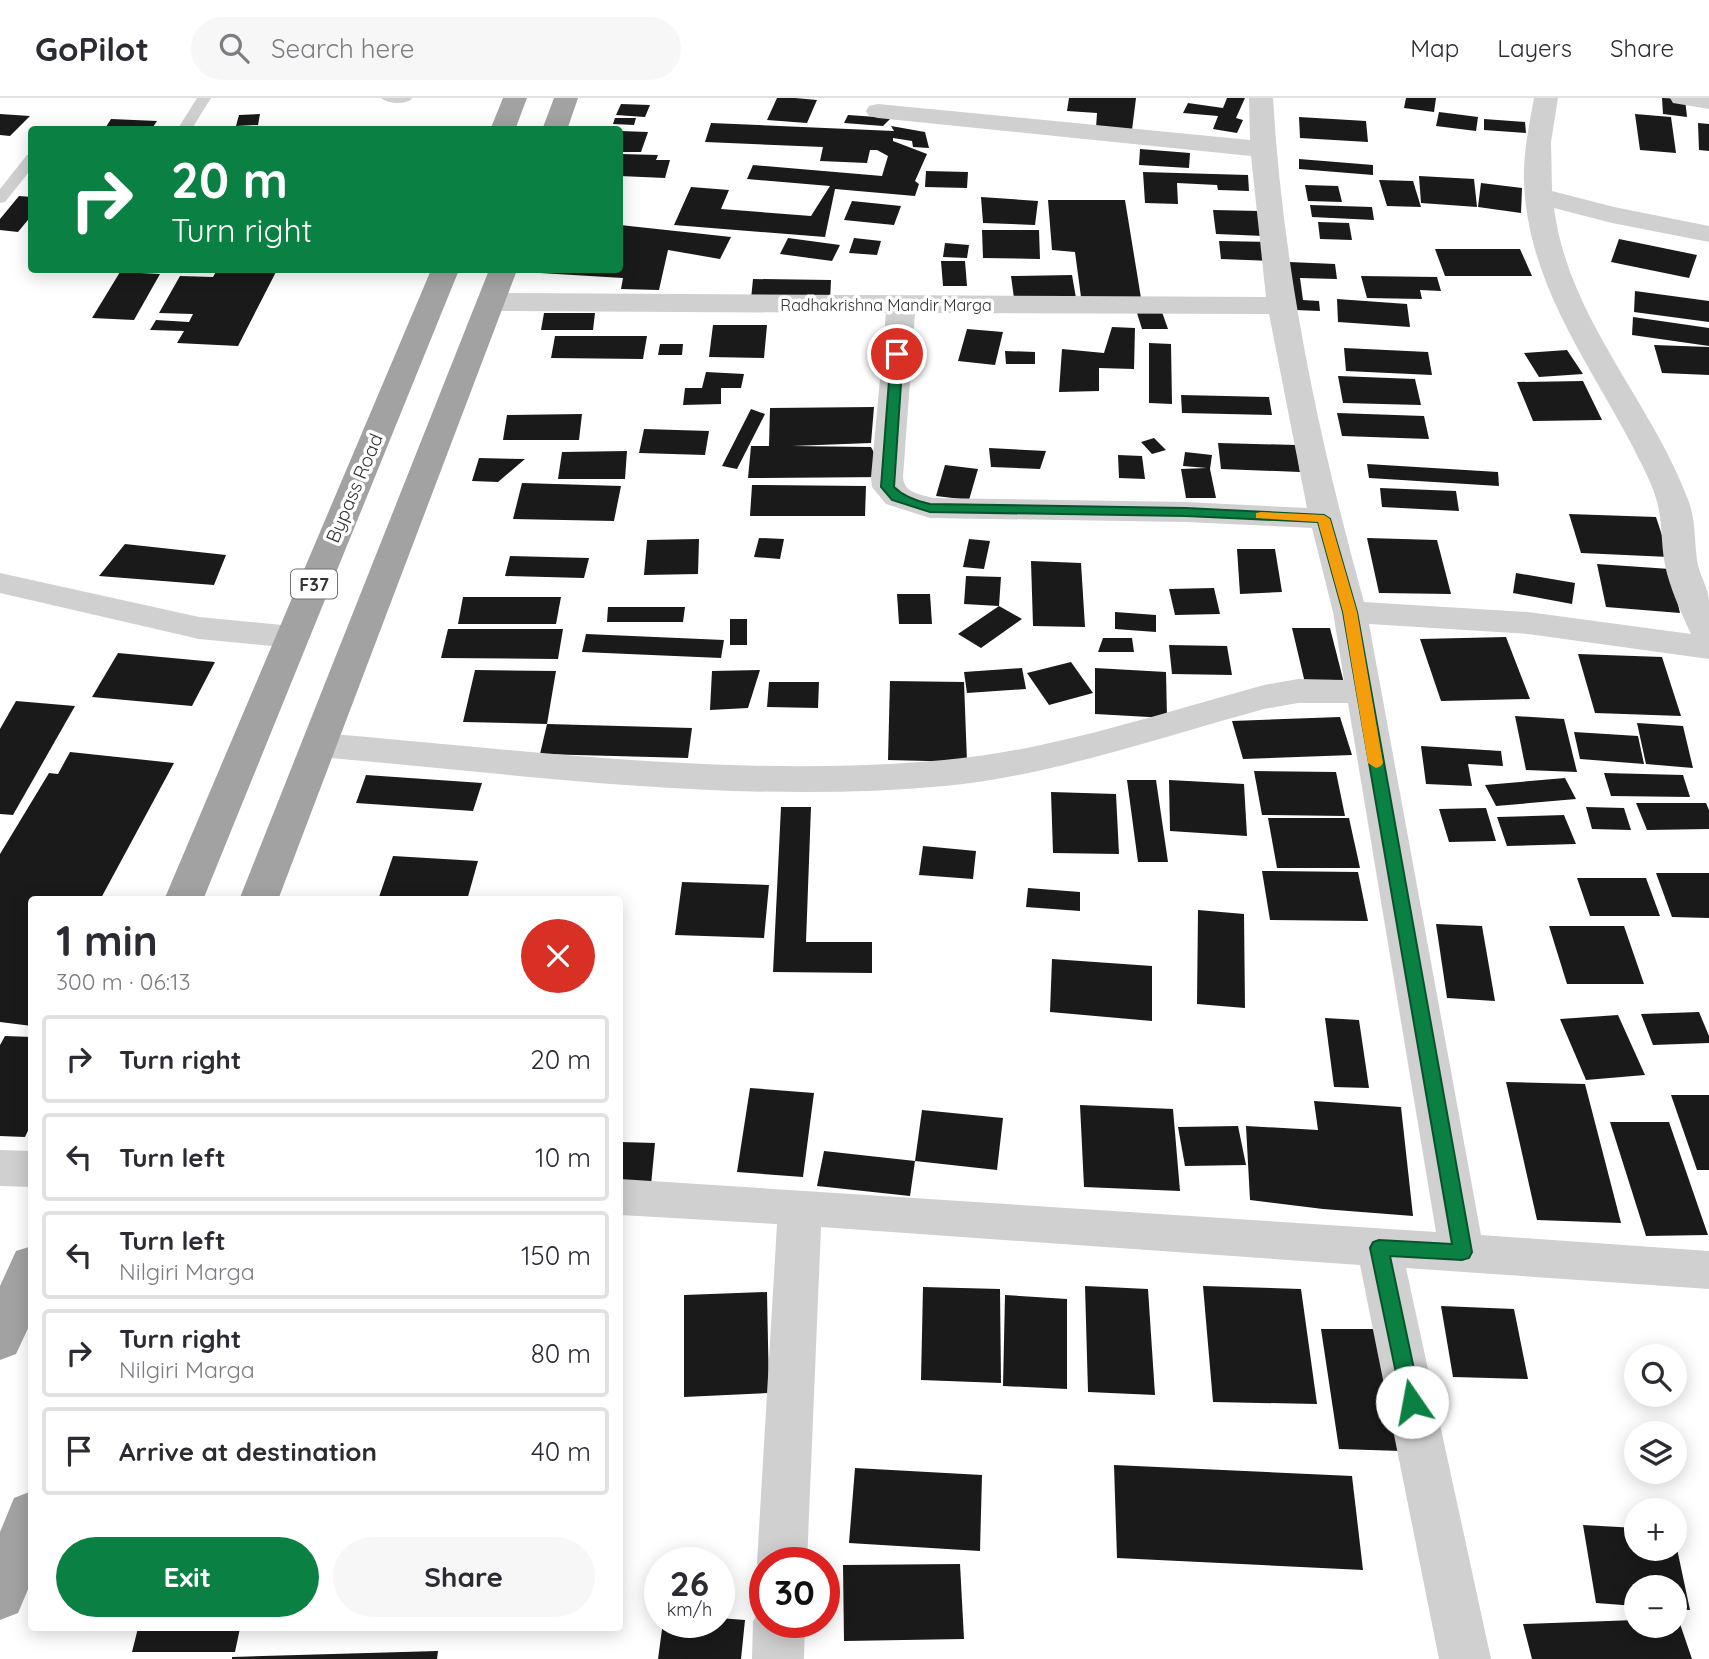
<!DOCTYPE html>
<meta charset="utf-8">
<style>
:root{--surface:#fff;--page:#f7f7f7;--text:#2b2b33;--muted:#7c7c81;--line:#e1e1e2;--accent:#0b8043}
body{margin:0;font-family:Quicksand,sans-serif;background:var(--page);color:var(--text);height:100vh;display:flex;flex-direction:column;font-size:26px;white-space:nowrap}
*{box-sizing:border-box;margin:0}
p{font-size:23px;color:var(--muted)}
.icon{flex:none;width:38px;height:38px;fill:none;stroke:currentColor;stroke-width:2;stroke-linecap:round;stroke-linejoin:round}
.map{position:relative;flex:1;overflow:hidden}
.sheet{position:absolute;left:28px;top:798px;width:595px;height:735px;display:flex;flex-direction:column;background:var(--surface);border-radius:7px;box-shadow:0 4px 18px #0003}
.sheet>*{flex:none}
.guide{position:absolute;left:28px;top:28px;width:595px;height:147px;border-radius:7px;box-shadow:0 4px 18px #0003;background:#0b8043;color:#fff;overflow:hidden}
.controls{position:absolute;left:1624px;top:1246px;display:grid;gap:14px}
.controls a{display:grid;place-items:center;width:63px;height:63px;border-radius:50%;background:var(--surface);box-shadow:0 4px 18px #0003;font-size:35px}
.speed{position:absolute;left:644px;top:1449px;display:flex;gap:14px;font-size:35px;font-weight:700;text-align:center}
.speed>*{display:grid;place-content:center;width:91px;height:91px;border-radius:50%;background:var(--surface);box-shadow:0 4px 18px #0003;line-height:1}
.speed small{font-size:18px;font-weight:400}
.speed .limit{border:10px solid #d22;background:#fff;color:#111}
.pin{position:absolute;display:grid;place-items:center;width:60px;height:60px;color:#fff;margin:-30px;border:4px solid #fff;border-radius:50%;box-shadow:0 2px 7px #0007}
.me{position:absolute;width:77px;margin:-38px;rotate:348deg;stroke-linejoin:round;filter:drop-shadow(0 0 5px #0008)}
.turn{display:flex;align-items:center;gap:24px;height:147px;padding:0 28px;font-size:32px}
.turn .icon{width:91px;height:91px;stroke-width:2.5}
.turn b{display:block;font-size:49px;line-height:60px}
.round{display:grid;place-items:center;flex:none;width:74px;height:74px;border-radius:37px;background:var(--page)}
.summary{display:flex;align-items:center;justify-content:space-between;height:119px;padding:0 28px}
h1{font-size:42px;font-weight:700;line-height:52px}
.action{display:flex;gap:14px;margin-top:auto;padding:14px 28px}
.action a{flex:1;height:80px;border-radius:42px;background:var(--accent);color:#fff;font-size:28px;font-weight:700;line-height:80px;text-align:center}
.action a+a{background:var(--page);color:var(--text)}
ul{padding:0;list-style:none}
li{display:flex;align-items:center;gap:21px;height:88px;margin:0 14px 10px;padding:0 14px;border:4px solid var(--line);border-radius:7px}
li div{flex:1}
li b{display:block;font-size:26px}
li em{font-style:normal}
header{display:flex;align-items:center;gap:42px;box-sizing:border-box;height:98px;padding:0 35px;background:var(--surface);border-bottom:2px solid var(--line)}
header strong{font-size:33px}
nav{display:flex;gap:38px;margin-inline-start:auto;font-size:24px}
.search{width:490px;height:63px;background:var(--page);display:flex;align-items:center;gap:18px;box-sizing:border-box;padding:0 24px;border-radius:38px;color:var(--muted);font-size:26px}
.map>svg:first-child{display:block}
.building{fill:#1a1a1a}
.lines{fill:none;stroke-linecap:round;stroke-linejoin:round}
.service{fill:#d0d0d0;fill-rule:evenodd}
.minor{fill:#d0d0d0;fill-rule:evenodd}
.trunk{fill:#a2a2a2;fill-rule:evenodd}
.route{fill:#0b8043;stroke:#07532c;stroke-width:2}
.slow{fill:#f59e0b}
.labels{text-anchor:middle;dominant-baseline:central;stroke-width:7;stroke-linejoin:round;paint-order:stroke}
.far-street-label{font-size:16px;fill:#333;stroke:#fff}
.shield{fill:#fff;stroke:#707070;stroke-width:2}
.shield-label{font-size:18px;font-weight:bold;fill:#333}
.street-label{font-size:19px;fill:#333;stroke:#fff}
</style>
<header>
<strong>GoPilot</strong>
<div class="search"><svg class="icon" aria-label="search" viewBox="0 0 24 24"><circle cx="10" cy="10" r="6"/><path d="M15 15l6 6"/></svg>Search here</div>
<nav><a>Map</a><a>Layers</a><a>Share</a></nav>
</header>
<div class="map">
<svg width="1709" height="1561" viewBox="0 0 1709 1561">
<rect width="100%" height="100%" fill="#fff"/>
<g class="building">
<polygon points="777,0 795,0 817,2 807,25 767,22"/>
<polygon points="1069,0 1136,0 1132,32 1096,30 1097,15 1067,13"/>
<polygon points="1227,0 1245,0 1236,20 1243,22 1237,35 1213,31 1218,18 1183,15 1188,5 1223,10"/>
<polygon points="1406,0 1436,0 1434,14 1404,10"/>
<polygon points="1662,0 1685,1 1687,19 1663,16"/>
<polygon points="621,6 650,7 645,19 616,17"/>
<polygon points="1439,14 1478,19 1476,33 1436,28"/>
<polygon points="0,16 30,18 10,38 0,37"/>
<polygon points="260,16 258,27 236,28 239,17"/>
<polygon points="1635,16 1671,19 1676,55 1640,52"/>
<polygon points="848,17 891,20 883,28 844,25"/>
<polygon points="1299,19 1366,23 1368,44 1300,40"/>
<polygon points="615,20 636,20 634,27 613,26"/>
<polygon points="111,21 157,23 151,32 104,32"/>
<polygon points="1484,21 1525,24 1526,35 1484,32"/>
<polygon points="711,25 894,33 891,28 925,34 929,50 913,49 912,43 893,40 893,43 927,56 915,83 919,86 915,98 835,91 825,139 674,127 691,89 729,92 721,111 811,118 830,88 747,81 753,67 882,78 888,58 877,52 870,52 867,65 820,63 823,49 705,44"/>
<polygon points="1698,25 1709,26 1709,53 1699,52"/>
<polygon points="620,33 648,34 641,54 620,54"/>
<polygon points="1140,51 1190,55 1189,70 1139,67"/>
<polygon points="620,56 658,57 656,62 670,62 665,80 620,78"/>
<polygon points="1299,61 1373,67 1373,77 1299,71"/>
<polygon points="926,73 968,74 967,90 925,89"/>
<polygon points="1143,74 1248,77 1249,93 1218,92 1217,87 1177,85 1178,106 1145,105"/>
<polygon points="1419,78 1474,81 1477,109 1421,105"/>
<polygon points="1379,82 1413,83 1421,109 1387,108"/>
<polygon points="1481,85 1522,90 1521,115 1478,109"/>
<polygon points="1305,87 1338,88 1342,104 1308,103"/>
<polygon points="19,98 32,99 32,117 18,134 0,132 0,121"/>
<polygon points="981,99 1038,103 1035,127 983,125"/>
<polygon points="1048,102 1125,102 1141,200 1081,199 1075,154 1052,152"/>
<polygon points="852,103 901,108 894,127 844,122"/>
<polygon points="1310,107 1372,109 1374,122 1312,119"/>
<polygon points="1213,112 1260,113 1264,138 1216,136"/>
<polygon points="1318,124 1349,125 1352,142 1320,141"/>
<polygon points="620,127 731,139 720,161 668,152 659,192 621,191 623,180 540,175 541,172 620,172"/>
<polygon points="982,132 1039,132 1040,161 983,160"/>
<polygon points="788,140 840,147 832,163 780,156"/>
<polygon points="854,140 881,143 877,157 849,155"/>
<polygon points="1619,141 1697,157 1689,180 1611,164"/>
<polygon points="1219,143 1272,144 1275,163 1221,161"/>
<polygon points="945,145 969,147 967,160 943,159"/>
<polygon points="1435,151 1520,151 1532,178 1445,178"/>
<polygon points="941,163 965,163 967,188 943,188"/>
<polygon points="1289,164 1335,166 1337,181 1300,180 1303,202 1319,203 1320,213 1295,212"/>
<polygon points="217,172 277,172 238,248 177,245 184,233 150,232 156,222 189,224 193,216 159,215 180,178 213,179"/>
<polygon points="120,174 160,176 134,222 92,220"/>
<polygon points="1072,177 1076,200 1014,200 1011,178"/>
<polygon points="1361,178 1437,179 1441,193 1420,192 1422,201 1367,200"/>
<polygon points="753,181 831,182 830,203 751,201"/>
<polygon points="1635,193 1709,203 1709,224 1634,214"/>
<polygon points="1337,201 1407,206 1410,229 1338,224"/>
<polygon points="1162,214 1168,231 1142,231 1137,215"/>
<polygon points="544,215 595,215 593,232 541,232"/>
<polygon points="1633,219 1709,230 1709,248 1632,237"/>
<polygon points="713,227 767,227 764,260 709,259"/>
<polygon points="1112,229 1135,230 1134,271 1099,270 1099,293 1059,294 1062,251 1104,255"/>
<polygon points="967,231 1003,234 995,267 958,263"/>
<polygon points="555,238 647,238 643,261 551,260"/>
<polygon points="1149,245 1171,246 1172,306 1149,305"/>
<polygon points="660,246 683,246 682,257 658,257"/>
<polygon points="1654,247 1709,249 1709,277 1662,275"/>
<polygon points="1344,250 1428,254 1432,277 1346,273"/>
<polygon points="1567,252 1583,276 1539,279 1524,255"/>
<polygon points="1005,253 1035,254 1035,266 1006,266"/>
<polygon points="706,274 744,276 741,290 721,290 721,306 683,307 685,290 702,290"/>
<polygon points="1338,278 1415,281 1421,307 1343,305"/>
<polygon points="1583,283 1602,322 1533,323 1517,284"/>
<polygon points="1181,297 1269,299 1272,317 1182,315"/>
<polygon points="874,309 871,345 792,348 871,349 887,379 748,380 751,348 769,348 770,310"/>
<polygon points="751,311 765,316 737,371 722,368"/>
<polygon points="1337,315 1424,318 1429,341 1342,338"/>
<polygon points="582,316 579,342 503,342 507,317"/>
<polygon points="644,331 709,333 705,357 639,355"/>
<polygon points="1154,340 1166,352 1152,356 1141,344"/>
<polygon points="1218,345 1296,347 1300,374 1221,371"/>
<polygon points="989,350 1046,353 1040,371 991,369"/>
<polygon points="627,353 625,381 558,381 562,354"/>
<polygon points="1185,354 1212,357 1210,371 1216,400 1186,400 1181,371 1207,370 1183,368"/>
<polygon points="1118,357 1142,358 1145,381 1119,380"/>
<polygon points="479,360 525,361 498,384 472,383"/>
<polygon points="1367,366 1498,374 1499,388 1369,380"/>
<polygon points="945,367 978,371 969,402 936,398"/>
<polygon points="522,385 621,388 614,423 513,421"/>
<polygon points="752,387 866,388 865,418 750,418"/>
<polygon points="1380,390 1456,393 1459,413 1382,409"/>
<polygon points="1569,416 1656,419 1669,459 1581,455"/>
<polygon points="759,440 784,441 780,461 754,459"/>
<polygon points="1367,440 1437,442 1451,496 1379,495"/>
<polygon points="699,441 698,476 644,477 647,442"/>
<polygon points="969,441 990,443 984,471 963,469"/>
<polygon points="125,446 226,457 214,487 99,478"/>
<polygon points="1237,451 1275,451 1282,494 1240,496"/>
<polygon points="510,458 589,460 584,480 505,478"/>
<polygon points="1031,463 1081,465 1085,529 1033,528"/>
<polygon points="1597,466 1670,471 1680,515 1606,509"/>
<polygon points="1516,475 1575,485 1572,506 1513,495"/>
<polygon points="966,478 1001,479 999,508 1022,521 981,550 958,536 999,508 964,506"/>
<polygon points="1214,490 1220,516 1175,517 1169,491"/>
<polygon points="897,496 930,496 932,526 899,526"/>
<polygon points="463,499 561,499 556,526 458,526"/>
<polygon points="608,509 685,509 683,524 607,524"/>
<polygon points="1115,514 1156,517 1156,534 1115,531"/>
<rect x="730" y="521" width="17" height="26"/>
<polygon points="1292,530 1330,530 1344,585 1305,585"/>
<polygon points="448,531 563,531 558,561 441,560"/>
<polygon points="586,536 724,542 721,560 582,554"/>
<polygon points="1506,539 1530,601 1441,603 1420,541"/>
<polygon points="1103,540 1132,540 1134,554 1098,554"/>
<polygon points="1169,547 1227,548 1232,577 1172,576"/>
<polygon points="118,555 215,564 192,608 92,599"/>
<polygon points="1578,556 1662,559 1681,618 1595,615"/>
<polygon points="1071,564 1093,595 1049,607 1027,575"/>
<polygon points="1022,570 1026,591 967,595 964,574"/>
<polygon points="1095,570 1166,574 1167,620 1095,616"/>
<polygon points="475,572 556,573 547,626 692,630 688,660 540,656 547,626 463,624"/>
<polygon points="760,572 748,610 710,612 712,573"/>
<polygon points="890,583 964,584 967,664 888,662"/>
<polygon points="769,584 819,584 818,610 767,609"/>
<polygon points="16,603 75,608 13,717 0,716 0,631"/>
<polygon points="1515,618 1564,621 1577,674 1526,672"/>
<polygon points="1340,619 1352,657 1243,661 1232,623"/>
<polygon points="1637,625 1683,628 1693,670 1646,666"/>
<polygon points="1574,634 1638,638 1644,666 1580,661"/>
<polygon points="1421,648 1501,653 1503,668 1468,666 1472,688 1426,686"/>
<polygon points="70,654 174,665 100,802 32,802 32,928 0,924 0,756 49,675 58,676"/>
<polygon points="1254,673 1336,674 1345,718 1262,717"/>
<polygon points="1604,675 1683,677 1690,699 1611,698"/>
<polygon points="366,677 482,685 473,713 356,705"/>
<polygon points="1565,680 1576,701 1496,708 1485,687"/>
<polygon points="1127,682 1156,682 1168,764 1138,764"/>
<polygon points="1169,682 1244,686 1247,738 1170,733"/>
<polygon points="1051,694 1116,696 1119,756 1053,755"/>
<polygon points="1636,705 1706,705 1709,712 1709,731 1647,732"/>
<polygon points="781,709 811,709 806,844 872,844 872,875 773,874"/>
<polygon points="1586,709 1624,710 1631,732 1592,731"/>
<polygon points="1486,710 1496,743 1449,744 1439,711"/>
<polygon points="1564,717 1576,746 1507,748 1497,719"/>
<polygon points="1268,720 1349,720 1360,770 1277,770"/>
<polygon points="923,748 976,753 973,781 919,777"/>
<polygon points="393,758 478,763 467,802 378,802"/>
<polygon points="1262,773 1358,774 1368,823 1270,822"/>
<polygon points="1656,775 1709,775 1709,820 1672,819"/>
<polygon points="1577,780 1646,780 1660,818 1590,818"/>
<polygon points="682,784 769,787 764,840 675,837"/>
<polygon points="1028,790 1080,794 1080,813 1026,809"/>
<polygon points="1198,812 1244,816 1245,910 1197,906"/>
<polygon points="1436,826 1482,828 1495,903 1447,900"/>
<polygon points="1549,828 1624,828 1644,886 1567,886"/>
<polygon points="1052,861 1152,868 1152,923 1050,914"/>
<polygon points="1699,914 1709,938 1709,945 1653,947 1641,916"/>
<polygon points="1618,917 1645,977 1586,982 1560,921"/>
<polygon points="1325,920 1359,922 1369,990 1334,989"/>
<polygon points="5,938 32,939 32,1024 25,1039 0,1038 0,947"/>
<polygon points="1506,984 1585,986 1621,1125 1537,1122"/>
<polygon points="750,990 814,995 803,1079 737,1074"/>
<polygon points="1671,997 1709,997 1709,1072 1697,1072"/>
<polygon points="1314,1003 1401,1009 1413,1118 1323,1111 1250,1102 1246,1028 1318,1032"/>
<polygon points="1080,1007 1173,1011 1180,1093 1084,1089"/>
<polygon points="922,1012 1003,1020 997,1072 915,1063"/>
<polygon points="1610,1024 1669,1024 1708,1137 1646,1138"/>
<polygon points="1238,1028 1246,1067 1185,1068 1178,1029"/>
<polygon points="620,1044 655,1045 651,1087 620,1086"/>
<polygon points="824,1053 915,1063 910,1098 817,1088"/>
<polygon points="1085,1188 1148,1191 1155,1297 1088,1294"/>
<polygon points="1203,1188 1301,1191 1317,1306 1213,1304"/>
<polygon points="923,1189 1000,1191 1001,1285 921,1282"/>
<polygon points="767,1194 769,1295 684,1299 684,1197"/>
<polygon points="1005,1197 1067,1201 1067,1291 1003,1288"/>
<polygon points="1441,1208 1514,1211 1528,1281 1453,1279"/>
<polygon points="1321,1231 1380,1231 1401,1353 1339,1351"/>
<polygon points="1114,1367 1352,1378 1363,1472 1117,1460"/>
<polygon points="855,1370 982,1377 980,1453 849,1445"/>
<polygon points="1583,1427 1636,1430 1636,1451 1675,1451 1676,1446 1690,1512 1675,1511 1675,1489 1636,1489 1636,1508 1596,1505"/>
<polygon points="960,1466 964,1541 844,1543 843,1467"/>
<polygon points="719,1520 745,1522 741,1561 658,1561 663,1524 719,1524"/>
<polygon points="1675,1520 1678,1520 1692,1561 1532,1561 1523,1526 1636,1522 1636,1528 1675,1528"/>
<polygon points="138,1530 240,1530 235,1554 132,1554"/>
<polygon points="438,1553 437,1561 232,1561 232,1559"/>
</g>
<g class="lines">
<g class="service">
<polygon points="197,0 211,0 191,32 177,32"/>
<path d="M381,0H411L412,1C405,7 388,6 381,0Z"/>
<polygon points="32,56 32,70 5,104 0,105 0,91 27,57"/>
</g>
<g class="minor">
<path d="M1249,0H1273C1283,172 1318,338 1364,504L1528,514L1691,536C1681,514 1670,491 1665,467C1659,434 1665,418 1650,384C1606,285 1528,198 1524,84C1523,56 1529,28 1534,0H1558L1551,44L1552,93L1614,109L1709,128V144L1612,125L1554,110C1568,219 1649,300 1687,399C1696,420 1694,440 1697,462C1699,476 1708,489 1709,502C1709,521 1709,542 1709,561L1528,536L1369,526L1481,1137L1709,1153V1191L1406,1170L1491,1561H1439L1360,1167L821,1129L807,1465H765V1482L757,1465L777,1126L620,1117V1081L1436,1134L1348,605H1298L1264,611C1161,639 1050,678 945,688C737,707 527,677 320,659L307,656L302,647L307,638L320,635C527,652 737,681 944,662C1050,653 1161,615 1264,587L1298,581L1344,582L1333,514L1312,430L1186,424L930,420L886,406L872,389L871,379L886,215L491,213L481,210L477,204L481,198L491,195L1266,199L1251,58L878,20L869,18L866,13L869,8L878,6L1250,42ZM915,215L1269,216L1307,410L1186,404L933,400C919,396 904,395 903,379Z"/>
<polygon points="1670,0 1709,0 1709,11 1673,5"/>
<polygon points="0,475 199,519 292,528 304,531 309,539 304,547 292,550 199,541 0,495"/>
<polygon points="0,1052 32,1053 32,1089 0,1088"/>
<polygon points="765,1505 765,1524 805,1524 804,1561 752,1561 753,1524 761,1506"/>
</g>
<g class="trunk">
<polygon points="503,0 527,0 515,32 490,32"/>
<polygon points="554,0 578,0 567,32 542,32"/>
<polygon points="431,172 459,172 203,802 164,802"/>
<polygon points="489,172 517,172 278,802 239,802"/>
<polygon points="32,1148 32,1222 16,1256 0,1262 0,1188 16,1153"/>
<polygon points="32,1393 32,1482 18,1515 0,1522 0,1434 14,1400"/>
</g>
</g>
<path class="route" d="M897,253L903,256L894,389C904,399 916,403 930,406L1186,410L1324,417L1330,421L1357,514L1472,1154L1469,1160L1462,1162L1390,1158L1421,1304L1419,1310L1412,1313L1405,1310L1402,1304L1370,1150L1373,1144L1379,1142L1452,1146L1343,514L1318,424L1186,418L930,414L892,402L881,389L891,256Z"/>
<polygon class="slow" points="1261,414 1324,417 1330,421 1357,514 1383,665 1381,668 1376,670 1368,665 1343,514 1318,424 1256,420 1256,415"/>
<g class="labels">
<g class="far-street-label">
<text x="886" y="207">Radhakrishna Mandir Marga</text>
</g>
<rect class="shield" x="291" y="471.5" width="46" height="29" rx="5"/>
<g class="shield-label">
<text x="314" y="486">F37</text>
</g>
<g class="street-label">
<text transform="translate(354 390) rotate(-67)">Bypass Road</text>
</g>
</g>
</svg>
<div class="controls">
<a><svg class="icon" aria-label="search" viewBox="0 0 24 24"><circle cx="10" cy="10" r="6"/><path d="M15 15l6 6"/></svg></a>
<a><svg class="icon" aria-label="layers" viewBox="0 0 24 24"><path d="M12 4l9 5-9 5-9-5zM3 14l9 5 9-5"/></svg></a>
<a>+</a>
<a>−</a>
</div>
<div class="speed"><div>26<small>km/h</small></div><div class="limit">30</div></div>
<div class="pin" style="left:897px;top:256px;background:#d93025"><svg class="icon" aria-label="arrive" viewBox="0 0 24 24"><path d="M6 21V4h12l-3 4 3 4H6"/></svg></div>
<svg class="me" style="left:1412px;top:1304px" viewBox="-20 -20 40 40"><circle r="19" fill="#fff"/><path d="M0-13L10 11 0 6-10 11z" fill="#0b8043"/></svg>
<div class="guide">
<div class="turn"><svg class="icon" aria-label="right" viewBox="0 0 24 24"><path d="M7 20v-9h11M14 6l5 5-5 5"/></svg><div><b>20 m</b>Turn right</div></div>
</div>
<section class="sheet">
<div class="summary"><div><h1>1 min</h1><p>300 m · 06:13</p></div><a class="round" style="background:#d93025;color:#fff"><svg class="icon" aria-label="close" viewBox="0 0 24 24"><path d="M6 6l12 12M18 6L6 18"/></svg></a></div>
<ul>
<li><svg class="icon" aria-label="right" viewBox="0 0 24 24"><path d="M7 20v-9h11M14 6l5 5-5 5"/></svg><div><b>Turn right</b></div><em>20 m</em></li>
<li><svg class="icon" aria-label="left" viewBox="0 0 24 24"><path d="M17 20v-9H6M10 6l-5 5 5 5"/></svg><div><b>Turn left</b></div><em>10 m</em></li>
<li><svg class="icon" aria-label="left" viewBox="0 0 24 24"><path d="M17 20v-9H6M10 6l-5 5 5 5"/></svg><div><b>Turn left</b><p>Nilgiri Marga</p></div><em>150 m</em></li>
<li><svg class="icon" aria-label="right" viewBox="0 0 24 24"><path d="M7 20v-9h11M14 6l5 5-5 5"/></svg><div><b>Turn right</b><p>Nilgiri Marga</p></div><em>80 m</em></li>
<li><svg class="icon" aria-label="arrive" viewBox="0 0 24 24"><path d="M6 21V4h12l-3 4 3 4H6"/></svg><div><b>Arrive at destination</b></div><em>40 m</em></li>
</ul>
<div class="action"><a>Exit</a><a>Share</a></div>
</section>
</div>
